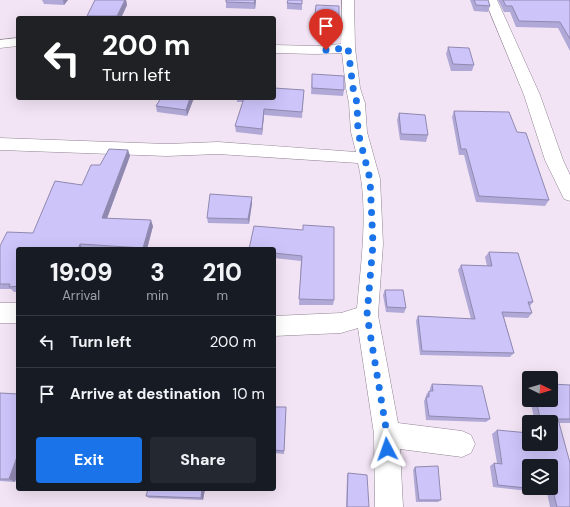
<!DOCTYPE html>
<style>
:root{--surface:#171b24;--page:#242831;--text:#f1f3f6;--muted:#9ea1a6;--line:#363941;--accent:#1a73e8}
body{margin:0;font-family:"DM Sans",sans-serif;background:var(--page);color:var(--text);height:100vh;display:flex;flex-direction:column;font-size:15px;white-space:nowrap}
*{box-sizing:border-box;margin:0}
p{font-size:13px;color:var(--muted)}
.icon{flex:none;width:22px;height:22px;fill:none;stroke:currentColor;stroke-width:2;stroke-linecap:round;stroke-linejoin:round}
.map{position:relative;flex:1;overflow:hidden}
.side{position:absolute;left:16px;top:247px;width:260px;height:244px;display:flex;flex-direction:column;background:var(--surface);border-radius:4px;box-shadow:0 4px 16px #0002}
.side>*{flex:none}
.top-card{position:absolute;left:16px;top:16px;width:260px;height:84px;border-radius:4px;box-shadow:0 4px 16px #0002;background:#202124;color:#fff;overflow:hidden}
.needle{width:26px;rotate:95deg}
.tools{position:absolute;left:522px;top:371px;display:grid;gap:8px}
.tools a{display:grid;place-items:center;width:36px;height:36px;border-radius:4px;background:var(--surface);box-shadow:0 4px 16px #0002;font-size:20px}
.pin{position:absolute;display:grid;place-items:center;width:34px;height:34px;color:#fff;margin:-41px -17px;border-radius:50% 50% 50% 0;rotate:-45deg;box-shadow:0 0 4px #0007}
.pin .icon{rotate:45deg}
.me{position:absolute;width:44px;margin:-22px;rotate:356deg;stroke-linejoin:round;filter:drop-shadow(0 0 3px #0008)}
.turn{display:flex;align-items:center;gap:14px;height:84px;padding:0 20px;font-size:18px}
.turn .icon{width:52px;height:52px;stroke-width:2.5}
.turn b{display:block;font-size:28px;line-height:34px}
.eta{display:flex;justify-content:space-evenly;align-items:center;height:68px;text-align:center}
.eta b{font-size:24px;font-weight:800;line-height:28px}
.cta{display:flex;gap:8px;margin-top:auto;padding:8px 20px}
.cta a{flex:1;height:46px;border-radius:4px;background:var(--accent);color:#fff;font-size:16px;font-weight:800;line-height:46px;text-align:center}
.cta a+a{background:var(--page);color:var(--text)}
ul{padding:0;list-style:none}
li{display:flex;align-items:center;gap:12px;height:52px;padding:0 20px;border-top:1px solid var(--line)}
li div{flex:1}
li b{display:block;font-size:15px}
li em{font-style:normal}
.map>svg:first-child{display:block}
.lines{fill:none;stroke-linecap:round;stroke-linejoin:round}
.street-casing{stroke:#908392;stroke-width:1}
.street{fill:#fff;fill-rule:evenodd}
.wall{fill:#b0a9d7}
.shaded-wall{fill:#9089af}
.building{fill:#cdc4fa;stroke:#9089af;fill-rule:evenodd}
.route{stroke:#1a73e8;stroke-width:7;stroke-dasharray:0 12.6}
</style>
<div class="map">
<svg width="570" height="507" viewBox="0 0 570 507">
<rect width="100%" height="100%" fill="#f3e4f5"/>
<g class="lines">
<g class="street-casing">
<g id="street">
<path d="M342,0H354L355,48L360,88L365,103L367,132L380,179L383,244L378,315L398,423L462,431L471,435L475,444L471,453L462,457L400,449L403,507H375L374,434L358,328L341,333L274,336V316L341,313L357,308C361,263 369,208 358,163L218,154L167,156L0,150V138L167,144L218,142L356,152L351,132L349,103L346,88L342,53L316,54L274,53V45L316,46L341,44Z"/>
<polygon points="485,0 497,0 540,95 563,160 570,175 570,201 564,199 545,160 524,95"/>
<polygon points="18,38 18,46 0,48 0,40"/>
<rect x="0" y="303" width="18" height="20"/>
</g>
</g>
<use href="#street" class="street"/>
</g>
<g class="wall">
<polygon points="42,0 68,0 64,5 44,4"/>
<polygon points="95,0 126,0 127,5 121,18 87,18 87,16"/>
<polygon points="256,0 255,9 226,8 226,2"/>
<polygon points="302,0 302,10 287,9 287,3"/>
<polygon points="470,0 488,0 490,6 488,12 474,11"/>
<polygon points="498,0 570,0 570,51 558,28 516,27 510,12 504,12"/>
<polygon points="314,23 339,24 338,30 314,29"/>
<polygon points="448,47 474,65 472,71 451,71 446,54"/>
<polygon points="312,74 344,90 343,96 311,94"/>
<polygon points="304,90 302,118 264,115 262,135 236,132 235,126 243,102 237,102 237,98 274,98"/>
<polygon points="161,98 194,98 187,116 157,112 156,106"/>
<polygon points="454,111 517,132 549,200 545,206 476,202 464,155 459,155 452,117"/>
<polygon points="399,113 428,135 426,142 400,140 397,120"/>
<polygon points="128,150 130,156 107,218 153,226 147,249 18,249 18,292 14,292 11,289 0,289 0,246 33,233 82,185 100,165"/>
<polygon points="252,203 249,224 208,223 207,218"/>
<polygon points="303,230 334,300 333,305 299,305 301,261 274,258 274,249"/>
<polygon points="489,252 533,302 530,306 532,313 528,318 504,317 514,353 510,357 420,355 416,321 418,316 471,319 458,270 461,265 487,266 485,257"/>
<polygon points="385,290 406,308 404,313 386,312 383,295"/>
<polygon points="432,384 490,419 486,422 426,420 424,401 426,397 426,395 429,391 430,391 430,388"/>
<polygon points="529,385 529,396 527,387"/>
<polygon points="570,385 570,423 559,423 570,507 550,507 547,493 493,487 490,466 494,463 497,463 492,434 497,430 551,444 551,422 535,422 530,400 551,400"/>
<polygon points="0,393 18,394 18,474 15,482 0,481"/>
<polygon points="274,407 286,407 284,454 274,453"/>
<polygon points="415,467 441,500 438,502 416,502 413,470"/>
<polygon points="348,473 369,507 346,507 347,475"/>
<polygon points="205,489 203,500 149,498 146,496"/>
</g>
<g class="shaded-wall">
<polygon points="63,0 68,0 64,5"/>
<polygon points="125,0 126,0 127,5 121,18 117,18 117,16"/>
<polygon points="255,0 256,0 255,9 254,3"/>
<polygon points="190,98 194,98 187,116 186,110"/>
<polygon points="264,109 264,115 262,135 262,129"/>
<polygon points="128,150 130,156 105,224 102,218"/>
<polygon points="252,197 252,203 249,224 248,219"/>
<polygon points="151,220 153,226 147,249 144,249 143,248"/>
<polygon points="80,244 83,249 78,249"/>
<polygon points="18,454 18,474 15,482 9,479"/>
<polygon points="202,489 205,489 203,500 201,498"/>
</g>
<g class="building">
<polygon points="95,0 125,0 117,16 87,16"/>
<polygon points="226,0 255,0 254,3 226,2"/>
<polygon points="288,0 302,0 302,4 287,3"/>
<polygon points="474,0 488,0 490,6 476,5"/>
<polygon points="503,0 570,0 570,39 560,22 519,21 512,6 506,6"/>
<polygon points="316,5 339,6 339,24 314,23"/>
<polygon points="448,47 469,48 474,65 453,64"/>
<polygon points="312,74 344,76 344,90 312,88"/>
<polygon points="274,88 304,90 302,112 264,109 262,129 235,126 244,98 274,98"/>
<polygon points="161,98 190,98 186,110 156,106"/>
<polygon points="454,111 509,112 517,132 526,133 549,200 479,196 466,149 461,149"/>
<polygon points="399,113 425,115 428,135 401,134"/>
<polygon points="109,149 128,150 102,218 151,220 143,248 80,244 78,249 18,249 18,286 9,287 10,284 0,284 0,246 7,232 33,233 55,181 82,185 91,165 100,165"/>
<polygon points="210,194 252,197 248,219 207,218"/>
<polygon points="303,225 334,227 334,300 299,299 302,256 274,253 274,249 249,249 254,226 303,230"/>
<polygon points="489,252 518,253 533,302 528,302 532,313 502,312 514,353 422,351 418,316 475,319 461,265 492,266"/>
<polygon points="385,290 403,290 406,308 387,307"/>
<polygon points="432,384 482,386 490,419 429,416 426,397 429,397 429,391 433,391"/>
<path d="M551,384L570,385V419H558L570,463V507H557L553,491L498,485L494,463L502,464L497,430L529,433V444H551V422H541L536,400H551ZM529,466H551V488H529Z"/>
<polygon points="0,393 18,394 18,454 9,479 0,479"/>
<polygon points="274,407 286,407 284,451 274,450"/>
<polygon points="438,466 441,500 419,500 415,467"/>
<polygon points="348,473 367,475 369,507 347,507"/>
<polygon points="148,489 202,489 201,498 146,496"/>
</g>
<g class="lines">
<polyline class="route" points="326,50 348,48 353,88 357,103 358,132 370,179 373,244 367,315 387,434 387,449"/>
</g>
</svg>
<div class="tools">
<a><svg class="needle" viewBox="-14 -14 28 28"><path d="M0-13l5 13h-10z" fill="#e53935"/><path d="M0 13l5-13h-10z" fill="#9ea1a6"/></svg></a>
<a><svg class="icon" aria-label="sound" viewBox="0 0 24 24"><path d="M4 9h4l5-4v14l-5-4H4zM17 9q2 3 0 6"/></svg></a>
<a><svg class="icon" aria-label="layers" viewBox="0 0 24 24"><path d="M12 4l9 5-9 5-9-5zM3 14l9 5 9-5"/></svg></a>
</div>
<div class="pin" style="left:326px;top:50px;background:#d93025"><svg class="icon" aria-label="arrive" viewBox="0 0 24 24"><path d="M6 21V4h12l-3 4 3 4H6"/></svg></div>
<svg class="me" style="left:387px;top:449px" viewBox="-20 -20 40 40"><path d="M0-17L14 15 0 8-14 15z" fill="#1a73e8" stroke="#fff" stroke-width="4"/></svg>
<div class="top-card">
<div class="turn"><svg class="icon" aria-label="left" viewBox="0 0 24 24"><path d="M17 20v-9H6M10 6l-5 5 5 5"/></svg><div><b>200 m</b>Turn left</div></div>
</div>
<section class="side">
<div class="eta">
<div><b>19:09</b><p>Arrival</p></div>
<div><b>3</b><p>min</p></div>
<div><b>210</b><p>m</p></div>
</div>
<ul>
<li><svg class="icon" aria-label="left" viewBox="0 0 24 24"><path d="M17 20v-9H6M10 6l-5 5 5 5"/></svg><div><b>Turn left</b></div><em>200 m</em></li>
<li><svg class="icon" aria-label="arrive" viewBox="0 0 24 24"><path d="M6 21V4h12l-3 4 3 4H6"/></svg><div><b>Arrive at destination</b></div><em>10 m</em></li>
</ul>
<div class="cta"><a>Exit</a><a>Share</a></div>
</section>
</div>
